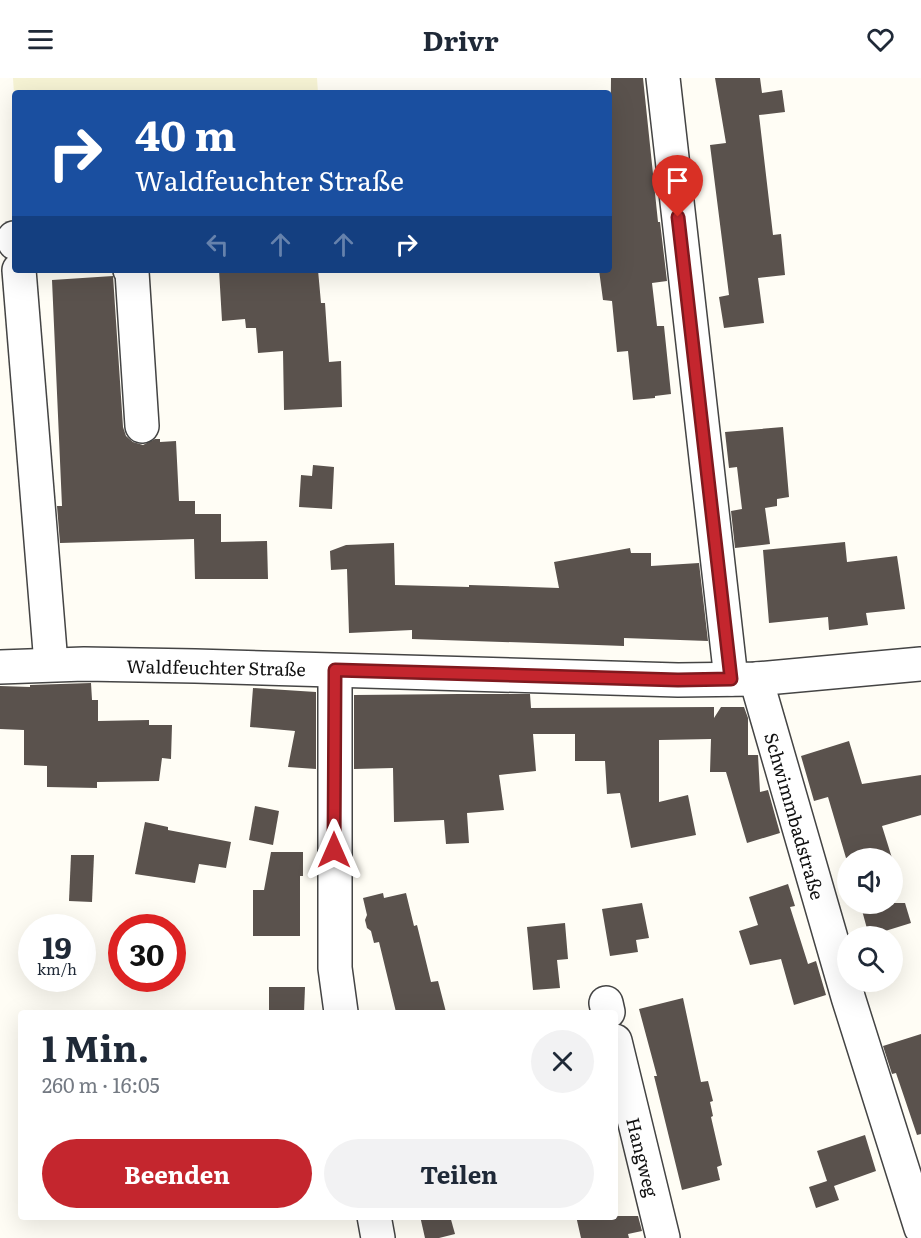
<!DOCTYPE html>
<html lang="de">
<meta charset="utf-8">
<style>
:root{--surface:#fff;--page:#f2f2f3;--text:#1f2937;--muted:#747a83;--accent:#c4262e}
body{margin:0;font-family:Literata,serif;background:var(--page);color:var(--text);height:100vh;display:flex;flex-direction:column;font-size:22px;white-space:nowrap}
*{box-sizing:border-box;margin:0}
p{font-size:20px;color:var(--muted)}
.icon{flex:none;width:33px;height:33px;fill:none;stroke:currentColor;stroke-width:2;stroke-linecap:round;stroke-linejoin:round}
.map{position:relative;flex:1;overflow:hidden}
.drawer{position:absolute;left:18px;top:932px;width:600px;height:210px;display:flex;flex-direction:column;background:var(--surface);border-radius:6px;box-shadow:0 6px 24px #0002}
.drawer>*{flex:none}
.guide{position:absolute;left:12px;top:12px;width:600px;height:183px;border-radius:6px;box-shadow:0 6px 24px #0002;background:#1a4fa0;color:#fff;overflow:hidden}
.fabs{position:absolute;left:837px;top:770px;display:grid;gap:12px}
.fabs a{display:grid;place-items:center;width:66px;height:66px;border-radius:50%;background:var(--surface);box-shadow:0 6px 24px #0002;font-size:30px}
.speed{position:absolute;left:18px;top:836px;display:flex;gap:12px;font-size:30px;font-weight:700;text-align:center}
.speed>*{display:grid;place-content:center;width:78px;height:78px;border-radius:50%;background:var(--surface);box-shadow:0 6px 24px #0002;line-height:1}
.speed small{font-size:15px;font-weight:400}
.speed .limit{border:9px solid #d22;background:#fff;color:#111}
.pin{position:absolute;display:grid;place-items:center;width:51px;height:51px;color:#fff;margin:-62px -26px;border-radius:50% 50% 50% 0;rotate:-45deg;box-shadow:0 0 6px #0007}
.pin .icon{rotate:45deg}
.me{position:absolute;width:66px;margin:-33px;rotate:0deg;stroke-linejoin:round;filter:drop-shadow(0 0 4px #0008)}
.turn{display:flex;align-items:center;gap:21px;height:126px;padding:0 24px;font-size:27px}
.turn .icon{width:78px;height:78px;stroke-width:2.5}
.turn b{display:block;font-size:42px;line-height:51px}
.lanes{display:flex;align-items:center;height:57px;padding:0 24px;background:#0003;justify-content:center;gap:30px;direction:ltr}
.lanes .off{opacity:.35}
.round{display:grid;place-items:center;flex:none;width:63px;height:63px;border-radius:32px;background:var(--page)}
.headline{display:flex;align-items:center;justify-content:space-between;height:102px;padding:0 24px}
h1{font-size:36px;font-weight:700;line-height:45px}
.button{display:flex;gap:12px;margin-top:auto;padding:12px 24px}
.button a{flex:1;height:69px;border-radius:36px;background:var(--accent);color:#fff;font-size:24px;font-weight:700;line-height:69px;text-align:center}
.button a+a{background:var(--page);color:var(--text)}
header{display:flex;justify-content:space-between;align-items:center;height:78px;padding:0 24px;background:var(--surface);font-size:27px;font-weight:700}
.map>svg:first-child{display:block}
.farmland{fill:#f6f3d4}
.building{fill:#5a524d}
.lines{fill:none;stroke-linecap:round;stroke-linejoin:round}
.minor-casing{stroke:#444;stroke-width:36}
.minor{stroke:#fff;stroke-width:33}
.route-casing{stroke:#7f191e;stroke-width:15}
.route{stroke:#c4262e;stroke-width:10}
.labels{text-anchor:middle;dominant-baseline:central;stroke-width:6;stroke-linejoin:round;paint-order:stroke}
.street-label{font-size:18px;fill:#111;stroke:#fff}
</style>
<header><svg class="icon" aria-label="menu" viewBox="0 0 24 24"><path d="M4 6h16M4 12h16M4 18h16"/></svg>Drivr<svg class="icon" aria-label="heart" viewBox="0 0 24 24"><path d="M12 20l-8-8c-3-5 5-10 8-4 3-6 11-1 8 4z"/></svg></header>
<div class="map">
<svg width="921" height="1160" viewBox="0 0 921 1160">
<rect width="100%" height="100%" fill="#fffdf5"/>
<polygon class="farmland" points="13,0 317,0 318,15 15,15 15,32"/>
<g class="building">
<polygon points="611,0 643,0 658,144 660,144 667,203 652,205 657,248 664,248 671,316 655,318 655,320 633,322 628,273 617,274 612,223 603,222 599,192 609,192"/>
<polygon points="715,0 760,0 762,15 782,12 785,34 759,37 773,157 781,156 785,197 758,200 764,245 724,250 719,219 729,217 710,67 726,65"/>
<polygon points="219,192 318,192 321,225 325,225 329,284 341,283 342,329 284,332 283,273 258,275 256,250 246,250 245,241 222,243"/>
<polygon points="113,198 123,349 126,358 133,364 143,367 155,361 160,361 160,364 176,363 179,423 195,423 195,436 221,436 221,464 267,463 268,501 195,501 194,461 60,465 57,428 62,428 52,202"/>
<polygon points="783,349 789,419 777,421 777,428 765,430 770,466 735,470 731,433 742,431 737,389 729,390 725,354"/>
<polygon points="313,387 334,389 332,431 299,429 301,397 312,398"/>
<polygon points="845,464 847,484 897,478 905,531 866,535 868,547 829,552 828,539 769,545 763,472"/>
<polygon points="394,465 395,507 469,509 469,507 559,510 554,484 630,470 631,475 651,475 651,488 699,485 708,563 624,560 624,568 597,567 412,561 412,552 349,555 347,491 331,492 330,473 346,467"/>
<polygon points="91,605 92,622 98,622 98,643 149,642 149,647 172,647 171,681 162,680 159,703 97,704 97,710 47,709 47,688 24,687 24,652 0,651 0,608 30,609 30,607"/>
<polygon points="253,610 316,614 316,691 288,689 295,653 250,649"/>
<polygon points="459,616 530,616 531,630 714,629 714,640 721,629 744,629 748,640 748,677 758,677 760,714 768,712 780,755 747,765 726,694 710,694 711,661 659,662 659,724 688,717 696,757 631,770 620,715 607,716 605,683 575,683 575,656 533,656 536,693 499,697 504,732 467,735 469,765 446,766 444,742 394,744 393,690 354,691 354,617"/>
<polygon points="849,663 862,706 921,697 921,737 882,748 892,780 846,780 828,719 814,723 801,678"/>
<polygon points="255,728 279,733 273,767 249,762"/>
<polygon points="145,744 168,749 168,752 231,764 226,790 199,786 195,805 135,796"/>
<polygon points="271,774 303,774 303,798 300,798 300,858 253,858 253,812 264,812"/>
<polygon points="71,777 94,777 92,824 69,823"/>
<polygon points="788,806 795,828 790,829 808,886 816,883 826,917 794,927 781,881 750,887 739,853 758,847 749,819"/>
<polygon points="383,815 384,820 406,815 414,848 417,847 431,904 438,903 446,934 396,934 379,864 374,865 371,853 367,850 365,842 367,837 363,820"/>
<polygon points="642,825 649,860 636,862 638,874 610,878 602,831"/>
<polygon points="860,825 905,825 911,845 869,858"/>
<polygon points="565,845 568,881 557,882 560,910 533,912 527,849"/>
<polygon points="269,909 305,909 304,934 269,934"/>
<polygon points="683,920 701,1004 708,1003 713,1023 710,1024 713,1038 711,1039 722,1087 717,1089 720,1102 682,1112 654,998 657,998 639,931"/>
<polygon points="921,956 921,1056 917,1057 896,995 892,996 883,968"/>
<polygon points="865,1057 876,1093 834,1108 839,1122 816,1130 809,1109 827,1103 817,1073"/>
<polygon points="420,1138 450,1138 455,1156 439,1160 425,1160"/>
<polygon points="576,1138 638,1138 642,1153 628,1156 629,1160 581,1160"/>
</g>
<g class="lines">
<g class="minor-casing">
<g id="minor">
<polyline points="663,0 731,601"/>
<polyline points="14,160 15,165"/>
<polyline points="19,192 51,586"/>
<polyline points="130,192 132,194 142,348"/>
<polyline points="0,589 84,586 195,588 678,602 756,601 921,586"/>
<polyline points="335,593 335,890 341,934"/>
<polyline points="756,601 848,919 921,1150"/>
<polyline points="606,925 608,934"/>
<polyline points="615,963 663,1160"/>
<polyline points="374,1138 378,1160"/>
</g>
</g>
<use href="#minor" class="minor"/>
</g>
<g class="lines">
<g class="route-casing">
<polyline id="route" points="334,772 335,592 678,602 731,601 678,139"/>
</g>
<use href="#route" class="route"/>
</g>
<g class="labels">
<g class="street-label">
<text transform="translate(216 589) rotate(1)">Waldfeuchter Straße</text>
<text transform="translate(795 738) rotate(74)">Schwimmbadstraße</text>
<text transform="translate(643 1079) rotate(76)">Hangweg</text>
</g>
</g>
</svg>
<div class="fabs">
<a><svg class="icon" aria-label="sound" viewBox="0 0 24 24"><path d="M4 9h4l5-4v14l-5-4H4zM17 9q2 3 0 6"/></svg></a>
<a><svg class="icon" aria-label="search" viewBox="0 0 24 24"><circle cx="10" cy="10" r="6"/><path d="M15 15l6 6"/></svg></a>
</div>
<div class="speed"><div>19<small>km/h</small></div><div class="limit">30</div></div>
<div class="pin" style="left:678px;top:139px;background:#d93025"><svg class="icon" aria-label="arrive" viewBox="0 0 24 24"><path d="M6 21V4h12l-3 4 3 4H6"/></svg></div>
<svg class="me" style="left:334px;top:772px" viewBox="-20 -20 40 40"><path d="M0-17L14 15 0 8-14 15z" fill="#c4262e" stroke="#fff" stroke-width="4"/></svg>
<div class="guide">
<div class="turn"><svg class="icon" aria-label="right" viewBox="0 0 24 24"><path d="M7 20v-9h11M14 6l5 5-5 5"/></svg><div><b>40 m</b>Waldfeuchter Straße</div></div>
<div class="lanes"><svg class="icon off" aria-label="left" viewBox="0 0 24 24"><path d="M17 20v-9H6M10 6l-5 5 5 5"/></svg><svg class="icon off" aria-label="ahead" viewBox="0 0 24 24"><path d="M12 20V5M6 11l6-6 6 6"/></svg><svg class="icon off" aria-label="ahead" viewBox="0 0 24 24"><path d="M12 20V5M6 11l6-6 6 6"/></svg><svg class="icon" aria-label="right" viewBox="0 0 24 24"><path d="M7 20v-9h11M14 6l5 5-5 5"/></svg></div>
</div>
<section class="drawer">
<div class="headline"><div><h1>1 Min.</h1><p>260 m · 16:05</p></div><a class="round"><svg class="icon" aria-label="close" viewBox="0 0 24 24"><path d="M6 6l12 12M18 6L6 18"/></svg></a></div>
<div class="button"><a>Beenden</a><a>Teilen</a></div>
</section>
</div>
